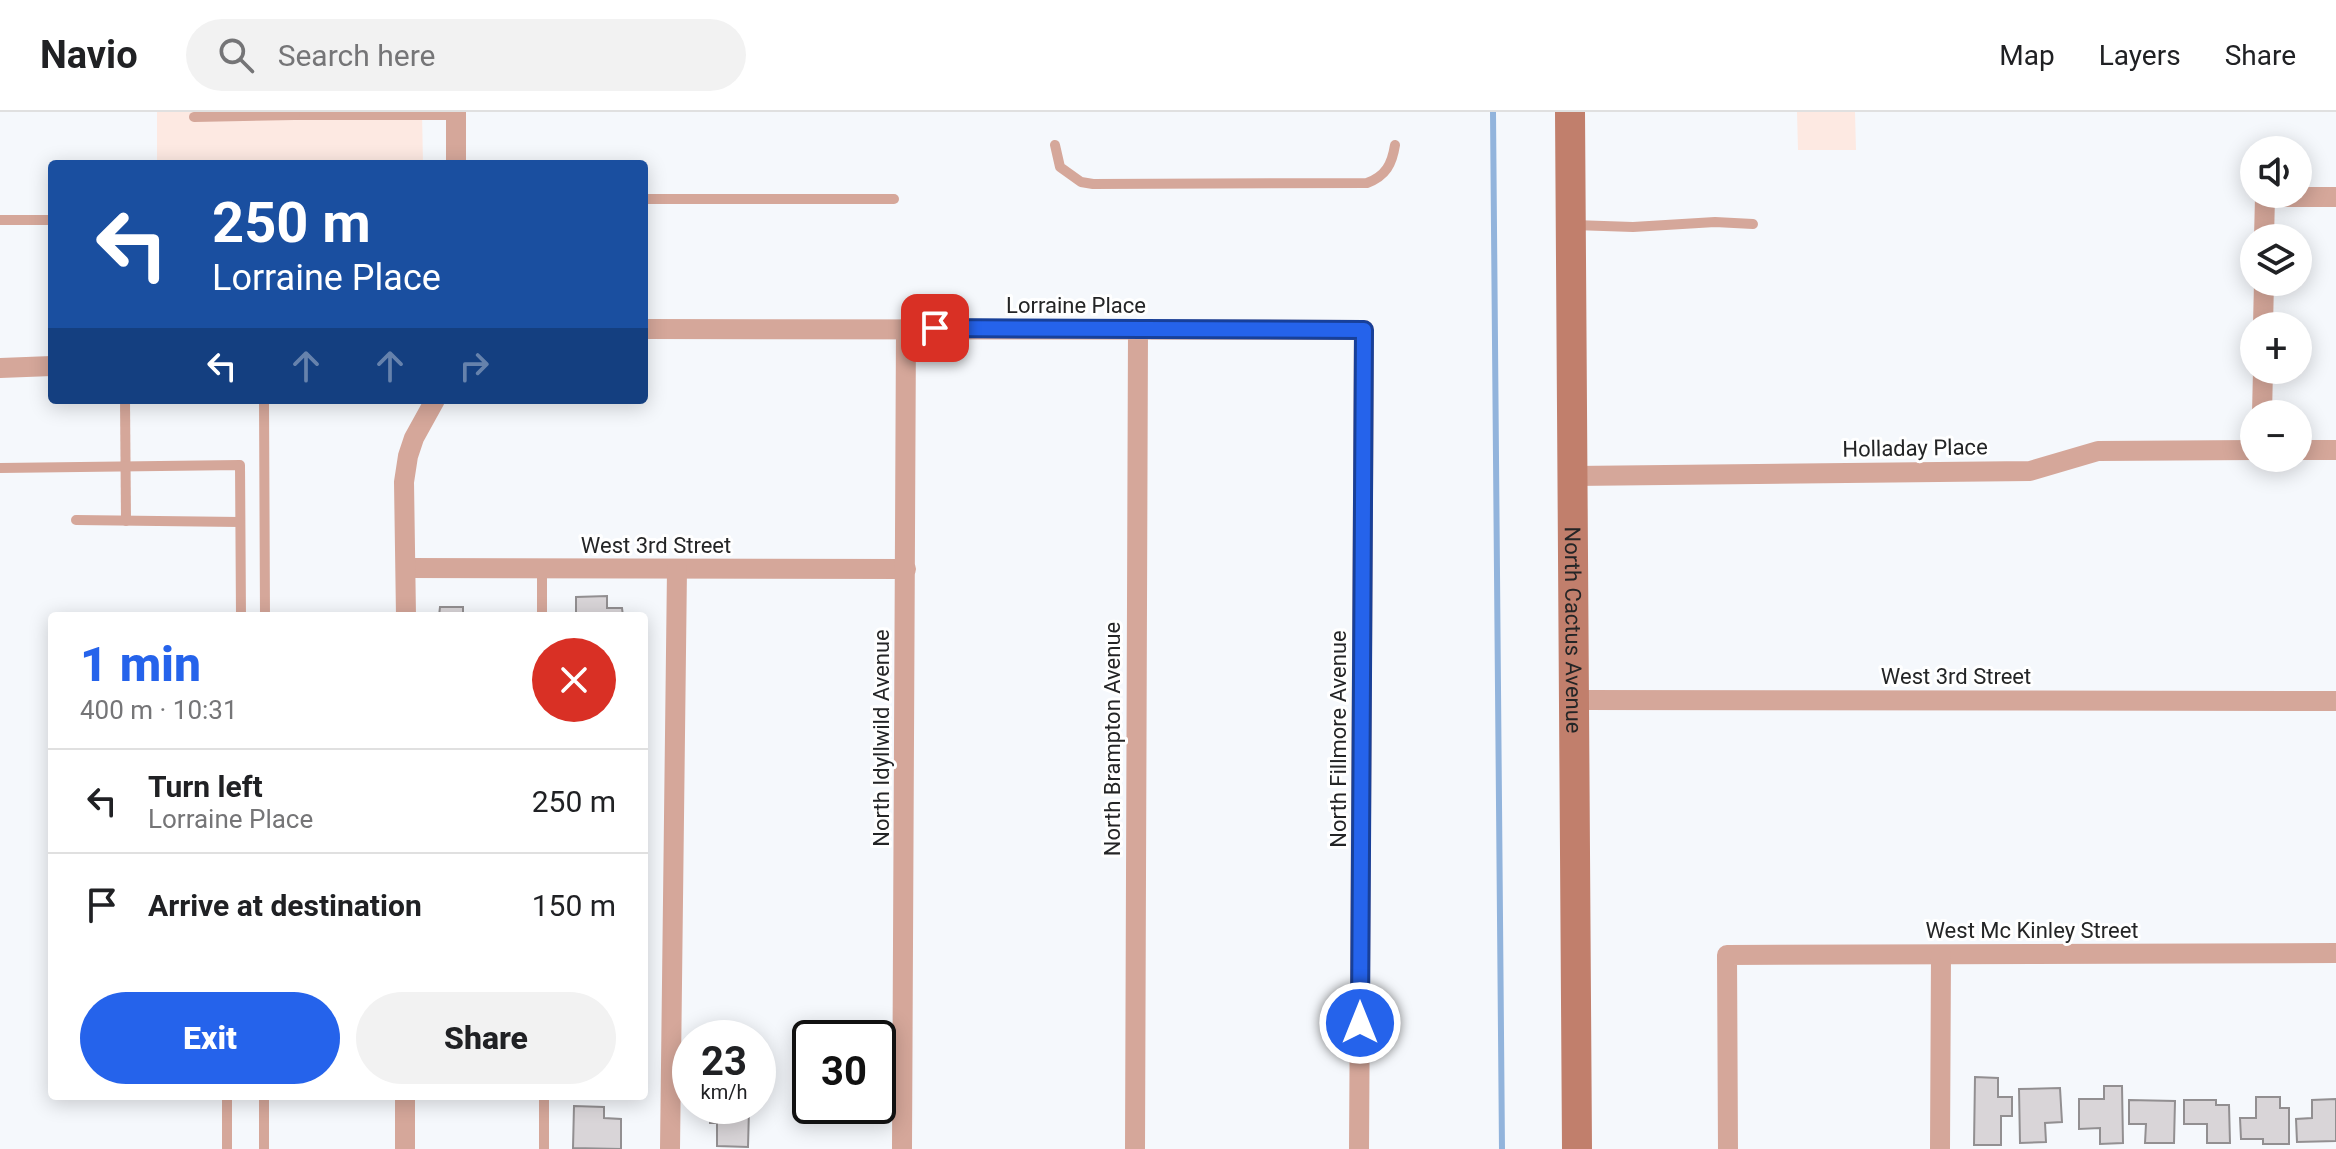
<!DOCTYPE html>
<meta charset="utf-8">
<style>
:root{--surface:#fff;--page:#f2f2f2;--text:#202124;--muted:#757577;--line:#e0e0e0;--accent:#2563eb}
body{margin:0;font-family:Roboto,sans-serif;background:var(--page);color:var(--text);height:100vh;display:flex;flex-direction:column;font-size:30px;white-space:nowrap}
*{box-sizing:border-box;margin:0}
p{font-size:26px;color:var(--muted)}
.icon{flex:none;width:44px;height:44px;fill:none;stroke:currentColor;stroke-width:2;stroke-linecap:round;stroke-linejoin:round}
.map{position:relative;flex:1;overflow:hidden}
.details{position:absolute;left:48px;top:500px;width:600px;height:488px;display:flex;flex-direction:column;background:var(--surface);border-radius:8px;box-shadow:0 4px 20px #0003}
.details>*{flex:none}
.top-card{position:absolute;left:48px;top:48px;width:600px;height:244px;border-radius:8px;box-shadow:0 4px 20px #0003;background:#1a4fa0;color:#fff;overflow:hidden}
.controls{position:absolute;left:2240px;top:24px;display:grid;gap:16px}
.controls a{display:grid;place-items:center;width:72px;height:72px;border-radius:50%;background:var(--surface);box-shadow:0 4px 20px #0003;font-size:40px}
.speed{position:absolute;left:672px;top:908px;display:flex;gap:16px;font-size:40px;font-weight:700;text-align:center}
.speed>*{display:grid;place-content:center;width:104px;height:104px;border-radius:50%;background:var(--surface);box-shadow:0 4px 20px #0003;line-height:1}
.speed small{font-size:20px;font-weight:400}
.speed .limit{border:4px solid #111;border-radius:12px;background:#fff;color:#111}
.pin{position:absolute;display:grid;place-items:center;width:68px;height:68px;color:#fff;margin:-34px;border-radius:16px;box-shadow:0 4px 12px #0006}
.me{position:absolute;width:88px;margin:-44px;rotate:0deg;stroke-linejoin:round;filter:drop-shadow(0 0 6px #0008)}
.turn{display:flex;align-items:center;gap:28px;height:168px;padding:0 32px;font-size:36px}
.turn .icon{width:104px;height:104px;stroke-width:2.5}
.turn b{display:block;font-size:56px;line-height:68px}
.lanes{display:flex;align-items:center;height:76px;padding:0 32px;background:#0003;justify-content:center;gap:40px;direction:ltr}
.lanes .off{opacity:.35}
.round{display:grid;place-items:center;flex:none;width:84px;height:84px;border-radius:42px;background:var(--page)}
.headline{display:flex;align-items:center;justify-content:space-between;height:136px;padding:0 32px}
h1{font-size:48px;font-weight:800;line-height:60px;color:var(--accent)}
.cta{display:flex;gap:16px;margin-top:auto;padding:16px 32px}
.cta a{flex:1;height:92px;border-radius:48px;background:var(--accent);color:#fff;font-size:32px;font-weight:800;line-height:92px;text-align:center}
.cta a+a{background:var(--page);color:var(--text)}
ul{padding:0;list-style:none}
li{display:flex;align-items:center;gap:24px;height:104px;padding:0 32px;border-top:2px solid var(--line)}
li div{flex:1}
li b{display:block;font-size:30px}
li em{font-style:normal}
header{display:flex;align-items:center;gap:48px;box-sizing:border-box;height:112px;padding:0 40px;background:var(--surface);border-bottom:2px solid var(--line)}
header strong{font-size:38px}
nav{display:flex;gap:44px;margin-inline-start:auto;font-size:28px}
.search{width:560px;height:72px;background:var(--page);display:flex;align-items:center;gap:20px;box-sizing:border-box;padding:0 28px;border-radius:44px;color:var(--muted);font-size:30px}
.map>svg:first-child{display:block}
.commercial{fill:#fde9e2}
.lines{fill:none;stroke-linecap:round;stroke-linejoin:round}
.stream{stroke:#92b4dc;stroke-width:6}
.building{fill:#d9d5d8;stroke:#928f91;stroke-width:2}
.service{stroke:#d5a79a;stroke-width:10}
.minor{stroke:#d5a79a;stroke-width:20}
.secondary{stroke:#c17f6c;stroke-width:30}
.route-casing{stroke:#184099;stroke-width:20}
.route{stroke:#2563eb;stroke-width:14}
.labels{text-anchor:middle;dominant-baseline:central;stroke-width:6;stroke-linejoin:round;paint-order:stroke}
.street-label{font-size:22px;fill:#242526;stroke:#fff}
</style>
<header>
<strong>Navio</strong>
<div class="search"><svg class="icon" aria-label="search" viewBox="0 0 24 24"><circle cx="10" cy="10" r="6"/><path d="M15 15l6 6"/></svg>Search here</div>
<nav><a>Map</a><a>Layers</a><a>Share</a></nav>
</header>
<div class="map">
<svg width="2336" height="1037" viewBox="0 0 2336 1037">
<rect width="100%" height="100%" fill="#f5f8fc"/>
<g class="commercial">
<polygon points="157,0 422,0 423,52 157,52"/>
<polygon points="1797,0 1855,0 1856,38 1798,38"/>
</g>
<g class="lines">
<polyline class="stream" points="1493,0 1502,1037"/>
</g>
<g class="building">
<polygon points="607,484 607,496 622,496 623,504 576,504 576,485"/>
<polygon points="440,495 463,495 463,501 522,504 439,504"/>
<polygon points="1975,965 1998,966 1998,985 2012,985 2012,1004 2001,1004 2001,1033 1974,1033"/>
<polygon points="2104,974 2122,974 2123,1031 2100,1032 2100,1016 2079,1017 2079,987 2104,987"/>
<polygon points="2060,976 2062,1010 2045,1011 2046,1030 2020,1031 2019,977"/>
<polygon points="2256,985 2280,985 2280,996 2289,996 2289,1032 2263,1032 2263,1027 2241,1027 2240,1006 2256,1006"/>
<polygon points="2336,987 2336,1029 2297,1030 2296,1007 2312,1006 2312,988"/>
<polygon points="2129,988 2175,989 2174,1031 2145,1031 2146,1012 2129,1012"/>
<polygon points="2184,988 2216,988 2216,993 2229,993 2230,1031 2207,1031 2207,1012 2184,1012"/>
<polygon points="574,994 604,995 604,1006 621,1007 621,1037 573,1036"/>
<polygon points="710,994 749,997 748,1035 717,1034 717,1011 710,1011"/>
</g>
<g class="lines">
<g class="service">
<polyline points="295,0 295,3 456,3"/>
<polyline points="194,5 295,3"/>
<path d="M1055,33L1060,55L1081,70L1093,72L1367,71C1386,64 1392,52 1395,33"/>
<polyline points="644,87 894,87"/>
<polyline points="0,108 52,108"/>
<polyline points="1574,113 1633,115 1715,110 1753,112"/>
<polyline points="125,288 126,409"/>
<polyline points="264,288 265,504"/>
<polyline points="0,356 240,353 241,504"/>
<polyline points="76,408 240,410"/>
<polyline points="542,457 542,504"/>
<polyline points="544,984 544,1037"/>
<polyline points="227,1037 227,984"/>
<polyline points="264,1037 264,984"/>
</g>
<g class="minor">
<polyline points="456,52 456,0"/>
<polyline points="2264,126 2265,85 2336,85"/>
<polyline points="2263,214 2264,170"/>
<polyline points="644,217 1364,218 1359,1037"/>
<polyline points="0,256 52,254"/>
<polyline points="2262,302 2263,258"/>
<polyline points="2298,338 2336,338"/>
<polyline points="1574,364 2030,359 2098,339 2254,338"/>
<polyline points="406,456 906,457"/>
<polyline points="406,504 404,370 408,344 414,326 435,288"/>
<polyline points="1576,588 2336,589"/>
<polyline points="405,1037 405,984"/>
<polyline points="670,1037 677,457"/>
<polyline points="902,1037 906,216"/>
<polyline points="1135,1037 1138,218"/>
<polyline points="1728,1037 1727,843 2336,841"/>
<polyline points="1940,1037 1941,843"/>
</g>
<path class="secondary" id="s1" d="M1570,0L1577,1037"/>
</g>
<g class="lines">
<g class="route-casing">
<polyline id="route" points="935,216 1364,218 1360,911"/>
</g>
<use href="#route" class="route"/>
</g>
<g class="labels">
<g class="street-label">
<text x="1076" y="193">Lorraine Place</text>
<text transform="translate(1915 336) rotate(-1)">Holladay Place</text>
<text x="656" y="433">West 3rd Street</text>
<text stroke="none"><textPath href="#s1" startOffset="518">North Cactus Avenue</textPath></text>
<text x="1956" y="564">West 3rd Street</text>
<text transform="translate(881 626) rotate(-90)">North Idyllwild Avenue</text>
<text transform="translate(1112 627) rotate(-90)">North Brampton Avenue</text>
<text transform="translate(1338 627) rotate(-90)">North Fillmore Avenue</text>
<text x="2032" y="818">West Mc Kinley Street</text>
</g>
</g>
</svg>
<div class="controls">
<a><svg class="icon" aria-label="sound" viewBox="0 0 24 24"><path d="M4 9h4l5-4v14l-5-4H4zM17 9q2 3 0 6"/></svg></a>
<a><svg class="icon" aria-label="layers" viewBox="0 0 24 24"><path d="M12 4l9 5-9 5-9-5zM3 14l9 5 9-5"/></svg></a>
<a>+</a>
<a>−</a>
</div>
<div class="speed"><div>23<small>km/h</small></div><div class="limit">30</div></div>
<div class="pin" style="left:935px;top:216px;background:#d93025"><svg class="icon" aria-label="arrive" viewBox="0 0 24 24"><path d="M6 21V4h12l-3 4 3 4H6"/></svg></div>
<svg class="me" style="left:1360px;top:911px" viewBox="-20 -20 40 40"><circle r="17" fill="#2563eb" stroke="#fff" stroke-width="3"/><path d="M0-11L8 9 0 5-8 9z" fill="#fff"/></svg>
<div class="top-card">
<div class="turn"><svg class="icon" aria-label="left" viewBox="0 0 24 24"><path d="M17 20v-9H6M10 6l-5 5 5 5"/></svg><div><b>250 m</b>Lorraine Place</div></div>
<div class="lanes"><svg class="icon" aria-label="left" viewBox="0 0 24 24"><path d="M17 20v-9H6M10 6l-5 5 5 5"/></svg><svg class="icon off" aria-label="ahead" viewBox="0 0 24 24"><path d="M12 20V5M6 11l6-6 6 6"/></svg><svg class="icon off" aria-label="ahead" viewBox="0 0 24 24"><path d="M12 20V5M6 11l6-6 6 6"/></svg><svg class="icon off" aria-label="right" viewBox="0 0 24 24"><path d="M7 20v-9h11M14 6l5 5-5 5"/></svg></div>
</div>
<section class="details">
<div class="headline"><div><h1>1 min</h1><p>400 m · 10:31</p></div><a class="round" style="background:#d93025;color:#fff"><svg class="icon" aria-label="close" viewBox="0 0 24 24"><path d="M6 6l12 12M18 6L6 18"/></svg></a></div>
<ul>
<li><svg class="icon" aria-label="left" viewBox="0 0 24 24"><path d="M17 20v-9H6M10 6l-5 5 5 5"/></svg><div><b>Turn left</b><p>Lorraine Place</p></div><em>250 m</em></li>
<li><svg class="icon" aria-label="arrive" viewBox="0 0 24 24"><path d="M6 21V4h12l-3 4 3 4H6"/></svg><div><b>Arrive at destination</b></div><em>150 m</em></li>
</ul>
<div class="cta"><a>Exit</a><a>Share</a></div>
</section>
</div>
